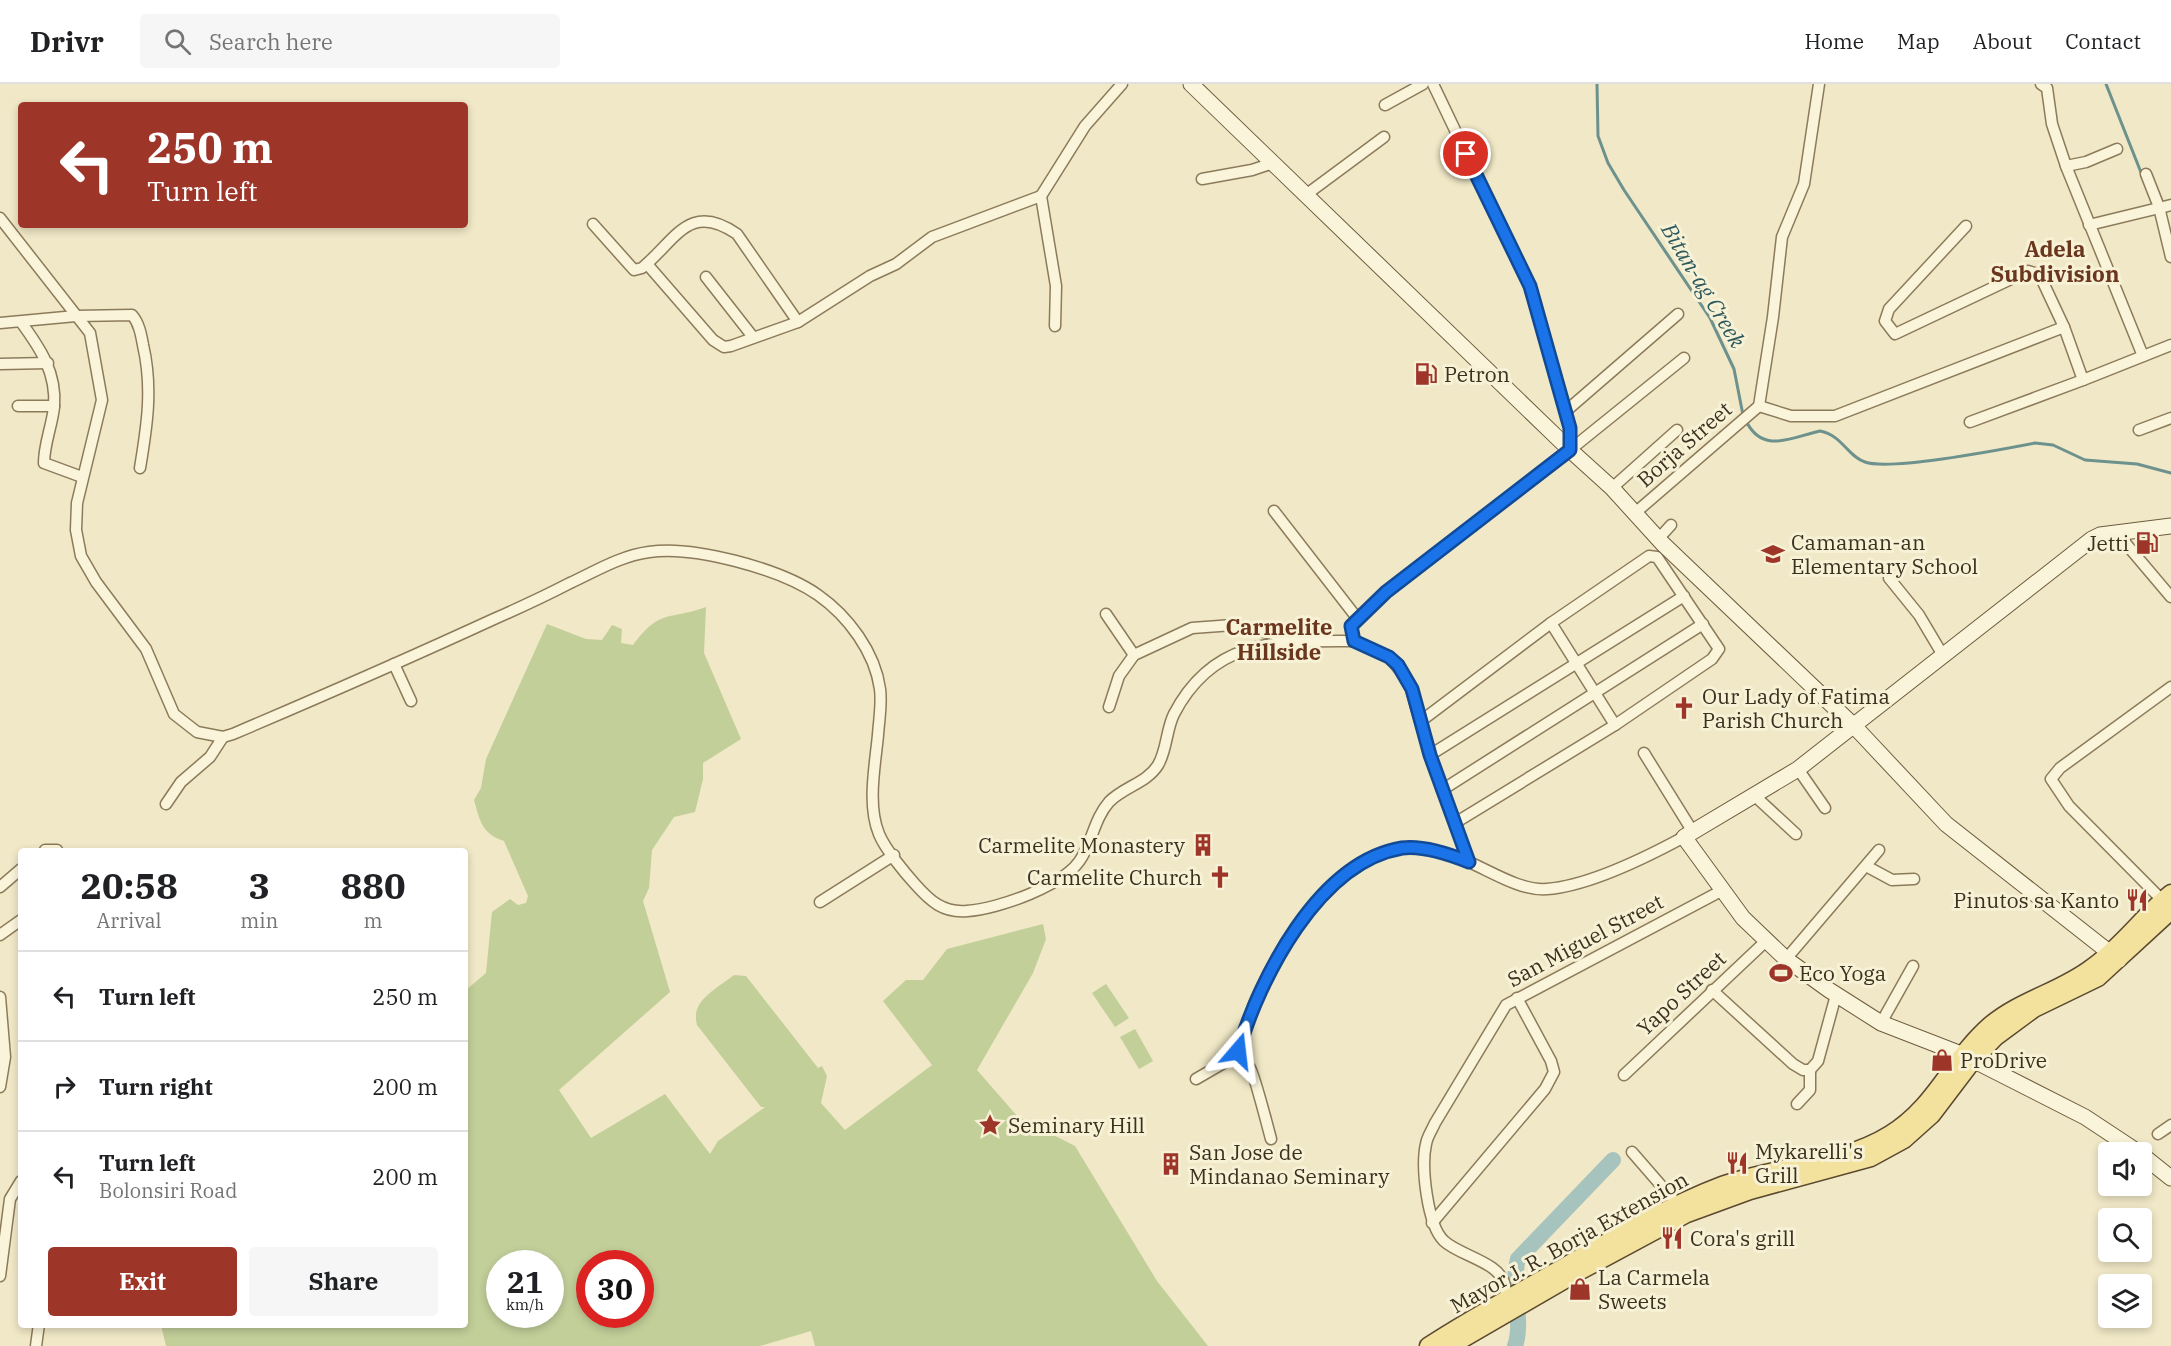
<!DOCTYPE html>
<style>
:root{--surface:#fff;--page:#f6f6f6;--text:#202124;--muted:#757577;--line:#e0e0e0;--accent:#9d3529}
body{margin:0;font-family:"IBM Plex Serif",serif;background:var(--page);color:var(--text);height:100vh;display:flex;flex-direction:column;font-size:22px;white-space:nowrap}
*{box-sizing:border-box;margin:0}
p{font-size:20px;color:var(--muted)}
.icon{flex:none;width:33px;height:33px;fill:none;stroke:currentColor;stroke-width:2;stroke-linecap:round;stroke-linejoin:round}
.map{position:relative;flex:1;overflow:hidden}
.side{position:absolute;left:18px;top:764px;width:450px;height:480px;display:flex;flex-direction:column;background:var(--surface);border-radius:6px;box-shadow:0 3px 9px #0003}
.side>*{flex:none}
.hud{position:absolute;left:18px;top:18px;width:450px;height:126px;border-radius:6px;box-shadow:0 3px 9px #0003;background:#9d3529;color:#fff;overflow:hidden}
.tools{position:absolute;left:2098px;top:1058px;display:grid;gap:12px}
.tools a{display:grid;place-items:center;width:54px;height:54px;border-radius:6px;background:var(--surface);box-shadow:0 3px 9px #0003;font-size:30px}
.speed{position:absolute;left:486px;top:1166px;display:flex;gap:12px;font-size:30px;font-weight:700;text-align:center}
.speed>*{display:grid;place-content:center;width:78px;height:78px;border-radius:50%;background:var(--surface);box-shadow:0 3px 9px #0003;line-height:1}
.speed small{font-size:15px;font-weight:400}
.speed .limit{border:9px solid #d22;background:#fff;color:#111}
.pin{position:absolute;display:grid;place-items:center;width:51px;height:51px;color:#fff;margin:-26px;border:3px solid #fff;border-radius:50%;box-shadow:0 2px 6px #0007}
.me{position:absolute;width:66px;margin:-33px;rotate:17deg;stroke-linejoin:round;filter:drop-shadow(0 0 4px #0008)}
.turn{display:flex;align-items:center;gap:21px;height:126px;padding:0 30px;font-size:27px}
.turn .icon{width:78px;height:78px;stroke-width:2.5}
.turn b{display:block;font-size:42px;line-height:51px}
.eta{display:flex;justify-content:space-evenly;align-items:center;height:102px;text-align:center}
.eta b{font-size:36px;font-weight:700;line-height:42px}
.action{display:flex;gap:12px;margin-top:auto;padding:12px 30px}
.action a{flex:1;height:69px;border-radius:6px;background:var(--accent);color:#fff;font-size:24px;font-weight:700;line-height:69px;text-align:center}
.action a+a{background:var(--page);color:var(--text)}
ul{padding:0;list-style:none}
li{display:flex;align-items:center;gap:18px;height:90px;padding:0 30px;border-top:2px solid var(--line)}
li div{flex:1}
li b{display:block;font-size:22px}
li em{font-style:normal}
header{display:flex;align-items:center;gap:36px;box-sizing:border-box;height:84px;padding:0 30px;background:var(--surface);border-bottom:2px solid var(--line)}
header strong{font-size:28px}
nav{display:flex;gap:33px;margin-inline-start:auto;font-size:21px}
.search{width:420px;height:54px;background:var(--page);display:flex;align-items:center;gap:15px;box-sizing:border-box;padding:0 21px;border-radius:6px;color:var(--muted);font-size:22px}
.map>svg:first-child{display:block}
.green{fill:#c2cf99;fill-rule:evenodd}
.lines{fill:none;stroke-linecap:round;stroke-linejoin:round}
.stream{stroke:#6d928d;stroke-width:3}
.river{stroke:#a7c3be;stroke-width:16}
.street-casing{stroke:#8c7b5b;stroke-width:13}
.secondary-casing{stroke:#6e5b3e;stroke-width:17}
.primary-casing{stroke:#5a482f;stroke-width:19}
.street{stroke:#faf4da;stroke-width:10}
.secondary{stroke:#faf4da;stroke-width:15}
.primary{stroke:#f3e29d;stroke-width:16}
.route-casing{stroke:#114b97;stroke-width:15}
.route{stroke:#1a73e8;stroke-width:10}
.labels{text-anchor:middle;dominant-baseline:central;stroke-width:6;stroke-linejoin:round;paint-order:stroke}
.poi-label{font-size:21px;fill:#3c301f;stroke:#f7f1d6;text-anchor:start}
.street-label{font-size:21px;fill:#3c301f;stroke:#f7f1d6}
.neighbourhood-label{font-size:22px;font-weight:bold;fill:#6a361d;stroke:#f7f1d6}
.water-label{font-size:22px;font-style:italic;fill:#2e595c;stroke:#f7f1d6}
</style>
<header>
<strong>Drivr</strong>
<div class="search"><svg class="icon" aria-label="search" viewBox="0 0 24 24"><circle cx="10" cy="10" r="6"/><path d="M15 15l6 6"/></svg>Search here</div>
<nav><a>Home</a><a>Map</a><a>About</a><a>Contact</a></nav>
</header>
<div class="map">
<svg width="2171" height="1262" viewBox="0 0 2171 1262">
<rect width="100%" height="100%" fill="#f0e8c6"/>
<g class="green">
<path d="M706,523L704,569L741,655L703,679V695L695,728L674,733L652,766L649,804L643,817L670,908L559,1006L591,1054L665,1010L710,1070L718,1057L765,1023H761L697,941C690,916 717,905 734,891L746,892L818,984L822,982L827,992L821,1019L845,1046L932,981L883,917L906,896H923L947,865L1043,840L1046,855L1033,889L977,986L1018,1033L1075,1062L1157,1197L1208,1262H815L811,1247L760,1262H166L161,1241L465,1240V907L486,889L492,828L510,815L518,821L526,819L528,812L504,757C482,750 480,737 474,716L481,704L486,675L547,540L586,555L602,556L612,541L622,545L621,559L633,561C661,524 667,537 706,523ZM500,1179H550V1230H500ZM590,1179H640V1230H590Z"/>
<polygon points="1106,900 1129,934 1115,943 1092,909"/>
<polygon points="1135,945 1153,977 1139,985 1120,953"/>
</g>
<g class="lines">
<g class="stream">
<polyline points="1597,0 1598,52 1608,79 1624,106 1710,234 1734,285 1743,331"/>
<polyline points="2106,0 2142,91"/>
<path d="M1746,337C1763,371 1792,353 1820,347C1842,351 1848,373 1865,378C1890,387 2004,365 2035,359L2053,361L2085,376L2137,380L2171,389"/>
</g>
<path class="river" d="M1515,1262C1524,1237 1510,1203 1518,1175L1613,1076"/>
<g class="street-casing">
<g id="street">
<polyline points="1433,0 1530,203 1570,344 1570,366"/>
<polyline points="2041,0 2047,4 2052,40 2066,82 2143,272"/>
<polyline points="1385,21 1423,0"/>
<polyline points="2066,82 2086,78 2117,65"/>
<polyline points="2146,90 2159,123 2171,173"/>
<polyline points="1202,95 1252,86 1273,79"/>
<polyline points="1307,110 1384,53"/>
<path d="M0,134L90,249L102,316L77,419L76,446L81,472L96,498L146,565L174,630L197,648L223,653L233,650C320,613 407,575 494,535C519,524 545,512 570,499C596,487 620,472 649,468C693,461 781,485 818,511C848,532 875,568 880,605C882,620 879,636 878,651C875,682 867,721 879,750C885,765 905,789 915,800C930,817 943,829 967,827C998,825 1067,801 1082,773C1093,754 1095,734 1109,718C1123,703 1147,699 1158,681C1167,666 1166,646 1174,630C1214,553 1278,557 1354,557"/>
<path d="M593,140L634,186L642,184C676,156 689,117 737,150L798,238"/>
<polyline points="2089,141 2171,121"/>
<polyline points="1966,142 1889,225 1885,237 1895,250 2028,187 2038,190 2042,196 2064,243 2083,296 2171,261"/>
<polyline points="647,180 713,256 724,263 731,262 798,238 870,192 896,180 932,153 1041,112"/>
<polyline points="706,193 753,253"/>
<path d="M21,238C40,264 57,289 54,323C52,342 44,360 44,379L82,393"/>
<path d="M0,239L76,232L132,231C139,239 141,250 143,261C153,304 147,342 140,384"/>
<polyline points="1055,242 1056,202 1041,112 1085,42 1122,0"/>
<path d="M1684,274L1570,366L1386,508L1351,542L1354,557L1389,573L1405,592L1411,605L1430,671L1469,778C1492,788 1521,807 1547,805C1589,802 1647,773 1684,753"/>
<polyline points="0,280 48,279"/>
<polyline points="18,322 54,322"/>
<polyline points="1759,322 1773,233 1782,153 1804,100 1819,0"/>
<polyline points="1759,322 1791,332 1835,332 2064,243"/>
<polyline points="1566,327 1678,230"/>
<polyline points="1970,338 2083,296"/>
<polyline points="2139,346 2171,334"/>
<polyline points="1612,404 1677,346"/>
<polyline points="1274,427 1357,534"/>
<polyline points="1635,429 1759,322"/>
<polyline points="2116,448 2171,513"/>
<polyline points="1662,459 1661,452 1671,441"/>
<polyline points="1889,494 1919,531 1944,573"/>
<polyline points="1106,530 1134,571"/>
<polyline points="1551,539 1615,641"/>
<polyline points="394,580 411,617"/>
<polyline points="1109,623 1119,592 1134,571 1192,544 1233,541 1290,554"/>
<polyline points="1421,637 1551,539 1649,472 1657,473 1719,565 1712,575 1615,641 1455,739"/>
<polyline points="1644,669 1693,748"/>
<polyline points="1430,671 1684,512"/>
<polyline points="1798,685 1825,724"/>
<polyline points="1442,706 1703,540"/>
<polyline points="1756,713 1796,750"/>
<polyline points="166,720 181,698 210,673 223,653"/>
<polyline points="45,766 57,766"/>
<polyline points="1866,782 1892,796 1914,795"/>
<polyline points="0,803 21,785"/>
<polyline points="820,818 894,771"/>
<polyline points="2167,821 2069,722 2051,695 2060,684 2171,603"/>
<polyline points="0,851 21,836"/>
<polyline points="1786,875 1879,766"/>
<polyline points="1712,906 1793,980 1803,986 1810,986"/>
<polyline points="0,913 5,973 0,1003"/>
<polyline points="1881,939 1913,882"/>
<path d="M1234,973C1240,976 1246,979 1250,984C1254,989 1268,1044 1271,1055"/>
<polyline points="1810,986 1818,977 1836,911"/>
<polyline points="1624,991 1766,857"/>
<path d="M1196,995L1234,973C1246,957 1248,932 1257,913C1283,857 1335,774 1402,764C1424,761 1449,770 1469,778"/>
<polyline points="1797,1020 1810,1006 1810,986"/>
<polyline points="2158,1050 2171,1041"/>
<polyline points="1632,1068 1678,1121"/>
<polyline points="2121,1104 2123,1101"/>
<polyline points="1432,1139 1545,1005 1554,988 1551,977 1517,914"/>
<polyline points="0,1192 10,1115 21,1097"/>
<path d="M1505,1220C1504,1214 1507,1208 1505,1202C1501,1178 1460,1172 1444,1157C1427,1141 1421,1082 1426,1060C1427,1053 1432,1046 1435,1039L1506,921L1721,807"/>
<polyline points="36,1262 39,1240"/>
</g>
</g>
<g class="secondary-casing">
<g id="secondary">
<polyline points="1191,0 1570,366 1612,404 1662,459 1855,643 1946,740 2119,876"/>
<polyline points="2138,1068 2085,1033 1961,970 1881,939 1829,906 1786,875 1743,834 1684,753 1798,685 2092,455 2100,451 2171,442"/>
<polyline points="2142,1071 2171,1094"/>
</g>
</g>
<g class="primary-casing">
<g id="primary">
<path d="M1428,1262C1472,1233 1519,1208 1565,1182C1615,1153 1667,1122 1722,1101C1775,1082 1842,1080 1890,1050C1935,1023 1952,974 1990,941C2021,915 2061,907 2092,883C2122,862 2143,831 2171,809"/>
<polyline points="1451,1262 1577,1189 1687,1130 1750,1107 1871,1074 1904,1056 1932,1031 1973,977 1996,953 2034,925 2098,894 2171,827"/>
</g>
</g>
<use href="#street" class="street"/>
<use href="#secondary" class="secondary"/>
<use href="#primary" class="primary"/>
</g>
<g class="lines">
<g class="route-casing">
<path id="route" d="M1238,967C1260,894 1318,778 1402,764C1423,761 1449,770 1469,778L1430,671L1412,605L1398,581L1389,573L1354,557L1351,542L1386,508L1570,366V344L1530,202L1466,70"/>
</g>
<use href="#route" class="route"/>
</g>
<defs>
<g id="fuel-bare" transform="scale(1.8)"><path d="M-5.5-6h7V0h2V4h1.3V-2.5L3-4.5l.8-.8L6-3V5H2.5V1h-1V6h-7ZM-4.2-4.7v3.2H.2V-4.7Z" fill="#9d3529" stroke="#f7f1d6" stroke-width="2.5" paint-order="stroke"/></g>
<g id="school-bare" transform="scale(1.8)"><path d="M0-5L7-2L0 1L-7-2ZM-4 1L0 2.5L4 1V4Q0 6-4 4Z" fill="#9d3529" stroke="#f7f1d6" stroke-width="2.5" paint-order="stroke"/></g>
<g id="church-bare" transform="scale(1.8)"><path d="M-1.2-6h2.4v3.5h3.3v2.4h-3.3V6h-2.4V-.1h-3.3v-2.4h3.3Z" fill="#9d3529" stroke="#f7f1d6" stroke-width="2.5" paint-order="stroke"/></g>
<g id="building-bare" transform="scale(1.8)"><path d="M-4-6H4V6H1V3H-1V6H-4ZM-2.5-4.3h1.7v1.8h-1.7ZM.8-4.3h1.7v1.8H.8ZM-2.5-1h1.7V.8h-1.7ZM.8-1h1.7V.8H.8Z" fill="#9d3529" stroke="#f7f1d6" stroke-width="2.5" paint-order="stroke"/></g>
<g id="restaurant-bare" transform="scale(1.8)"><path d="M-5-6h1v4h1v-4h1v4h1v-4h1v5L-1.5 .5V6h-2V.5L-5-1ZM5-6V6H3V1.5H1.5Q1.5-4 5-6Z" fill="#9d3529" stroke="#f7f1d6" stroke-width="2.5" paint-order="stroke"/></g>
<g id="stadium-bare" transform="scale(1.8)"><path d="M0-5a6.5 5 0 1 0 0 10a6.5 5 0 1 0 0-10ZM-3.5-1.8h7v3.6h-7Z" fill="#9d3529" stroke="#f7f1d6" stroke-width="2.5" paint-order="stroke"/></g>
<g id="shop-bare" transform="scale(1.8)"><path d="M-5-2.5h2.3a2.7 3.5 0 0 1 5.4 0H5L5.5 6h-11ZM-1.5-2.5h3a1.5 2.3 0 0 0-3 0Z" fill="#9d3529" stroke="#f7f1d6" stroke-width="2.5" paint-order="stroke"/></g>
<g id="sight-bare" transform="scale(1.8)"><path d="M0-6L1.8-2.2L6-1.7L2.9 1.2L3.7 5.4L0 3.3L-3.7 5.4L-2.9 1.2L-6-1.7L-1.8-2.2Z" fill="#9d3529" stroke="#f7f1d6" stroke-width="2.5" paint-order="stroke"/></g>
</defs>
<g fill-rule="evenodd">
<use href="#fuel-bare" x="1426" y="290"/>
<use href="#fuel-bare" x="2147" y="459"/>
<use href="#school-bare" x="1773" y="470"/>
<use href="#church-bare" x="1684" y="624"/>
<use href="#building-bare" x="1203" y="761"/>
<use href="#church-bare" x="1220" y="793"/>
<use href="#restaurant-bare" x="2137" y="816"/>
<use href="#stadium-bare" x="1781" y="889"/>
<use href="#shop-bare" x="1942" y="976"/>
<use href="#sight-bare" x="990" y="1041"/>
<use href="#restaurant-bare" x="1737" y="1079"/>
<use href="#building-bare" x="1171" y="1080"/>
<use href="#restaurant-bare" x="1672" y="1154"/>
<use href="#shop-bare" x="1580" y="1205"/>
</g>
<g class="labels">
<g class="poi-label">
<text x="1444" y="290">Petron</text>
<text x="1791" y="458">Camaman-an<tspan x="1791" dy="24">Elementary School</tspan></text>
<text x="2129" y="459" text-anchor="end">Jetti</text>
<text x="1702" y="612">Our Lady of Fatima<tspan x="1702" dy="24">Parish Church</tspan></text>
<text x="1185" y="761" text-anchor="end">Carmelite Monastery</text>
<text x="1202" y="793" text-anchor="end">Carmelite Church</text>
<text x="2119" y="816" text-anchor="end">Pinutos sa Kanto</text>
<text x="1799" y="889">Eco Yoga</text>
<text x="1960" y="976">ProDrive</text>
<text x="1008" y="1041">Seminary Hill</text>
<text x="1755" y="1067">Mykarelli's<tspan x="1755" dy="24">Grill</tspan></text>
<text x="1189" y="1068">San Jose de<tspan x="1189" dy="24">Mindanao Seminary</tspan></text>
<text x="1690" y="1154">Cora's grill</text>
<text x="1598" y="1193">La Carmela<tspan x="1598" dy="24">Sweets</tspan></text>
</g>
<g class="street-label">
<text transform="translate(1684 360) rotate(-41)">Borja Street</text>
<text transform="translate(1585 856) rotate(-28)">San Miguel Street</text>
<text transform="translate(1681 909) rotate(-43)">Yapo Street</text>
<text transform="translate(1569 1158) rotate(-29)">Mayor J. R. Borja Extension</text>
</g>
<g class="neighbourhood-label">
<text x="2055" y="164">Adela<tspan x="2055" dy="25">Subdivision</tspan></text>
<text x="1279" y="542">Carmelite<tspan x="1279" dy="25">Hillside</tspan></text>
</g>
<g class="water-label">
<text transform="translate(1704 201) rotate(59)">Bitan-ag Creek</text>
</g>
</g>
</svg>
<div class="tools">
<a><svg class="icon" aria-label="sound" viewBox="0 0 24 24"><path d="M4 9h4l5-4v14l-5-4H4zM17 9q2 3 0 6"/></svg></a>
<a><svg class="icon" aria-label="search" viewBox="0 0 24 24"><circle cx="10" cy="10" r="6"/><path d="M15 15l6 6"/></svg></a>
<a><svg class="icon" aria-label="layers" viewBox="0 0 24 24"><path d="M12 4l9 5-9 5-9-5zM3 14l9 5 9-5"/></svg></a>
</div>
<div class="speed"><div>21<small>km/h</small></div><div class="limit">30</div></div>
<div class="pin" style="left:1466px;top:70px;background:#d93025"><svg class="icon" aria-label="arrive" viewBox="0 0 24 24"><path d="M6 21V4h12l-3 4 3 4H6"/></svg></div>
<svg class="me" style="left:1238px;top:967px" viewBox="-20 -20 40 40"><path d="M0-17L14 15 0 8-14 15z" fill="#1a73e8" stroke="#fff" stroke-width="4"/></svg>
<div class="hud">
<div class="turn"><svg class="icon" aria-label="left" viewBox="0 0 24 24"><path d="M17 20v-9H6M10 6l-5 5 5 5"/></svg><div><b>250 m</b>Turn left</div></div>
</div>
<section class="side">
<div class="eta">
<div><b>20:58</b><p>Arrival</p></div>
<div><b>3</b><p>min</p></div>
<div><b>880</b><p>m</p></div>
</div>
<ul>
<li><svg class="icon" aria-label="left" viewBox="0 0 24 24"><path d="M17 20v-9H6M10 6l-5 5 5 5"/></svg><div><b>Turn left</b></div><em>250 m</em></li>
<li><svg class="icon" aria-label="right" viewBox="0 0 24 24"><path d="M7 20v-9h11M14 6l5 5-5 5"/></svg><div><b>Turn right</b></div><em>200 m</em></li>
<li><svg class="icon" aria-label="left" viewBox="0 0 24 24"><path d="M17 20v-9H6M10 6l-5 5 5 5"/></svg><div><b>Turn left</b><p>Bolonsiri Road</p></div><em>200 m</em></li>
</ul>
<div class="action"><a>Exit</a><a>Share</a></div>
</section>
</div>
